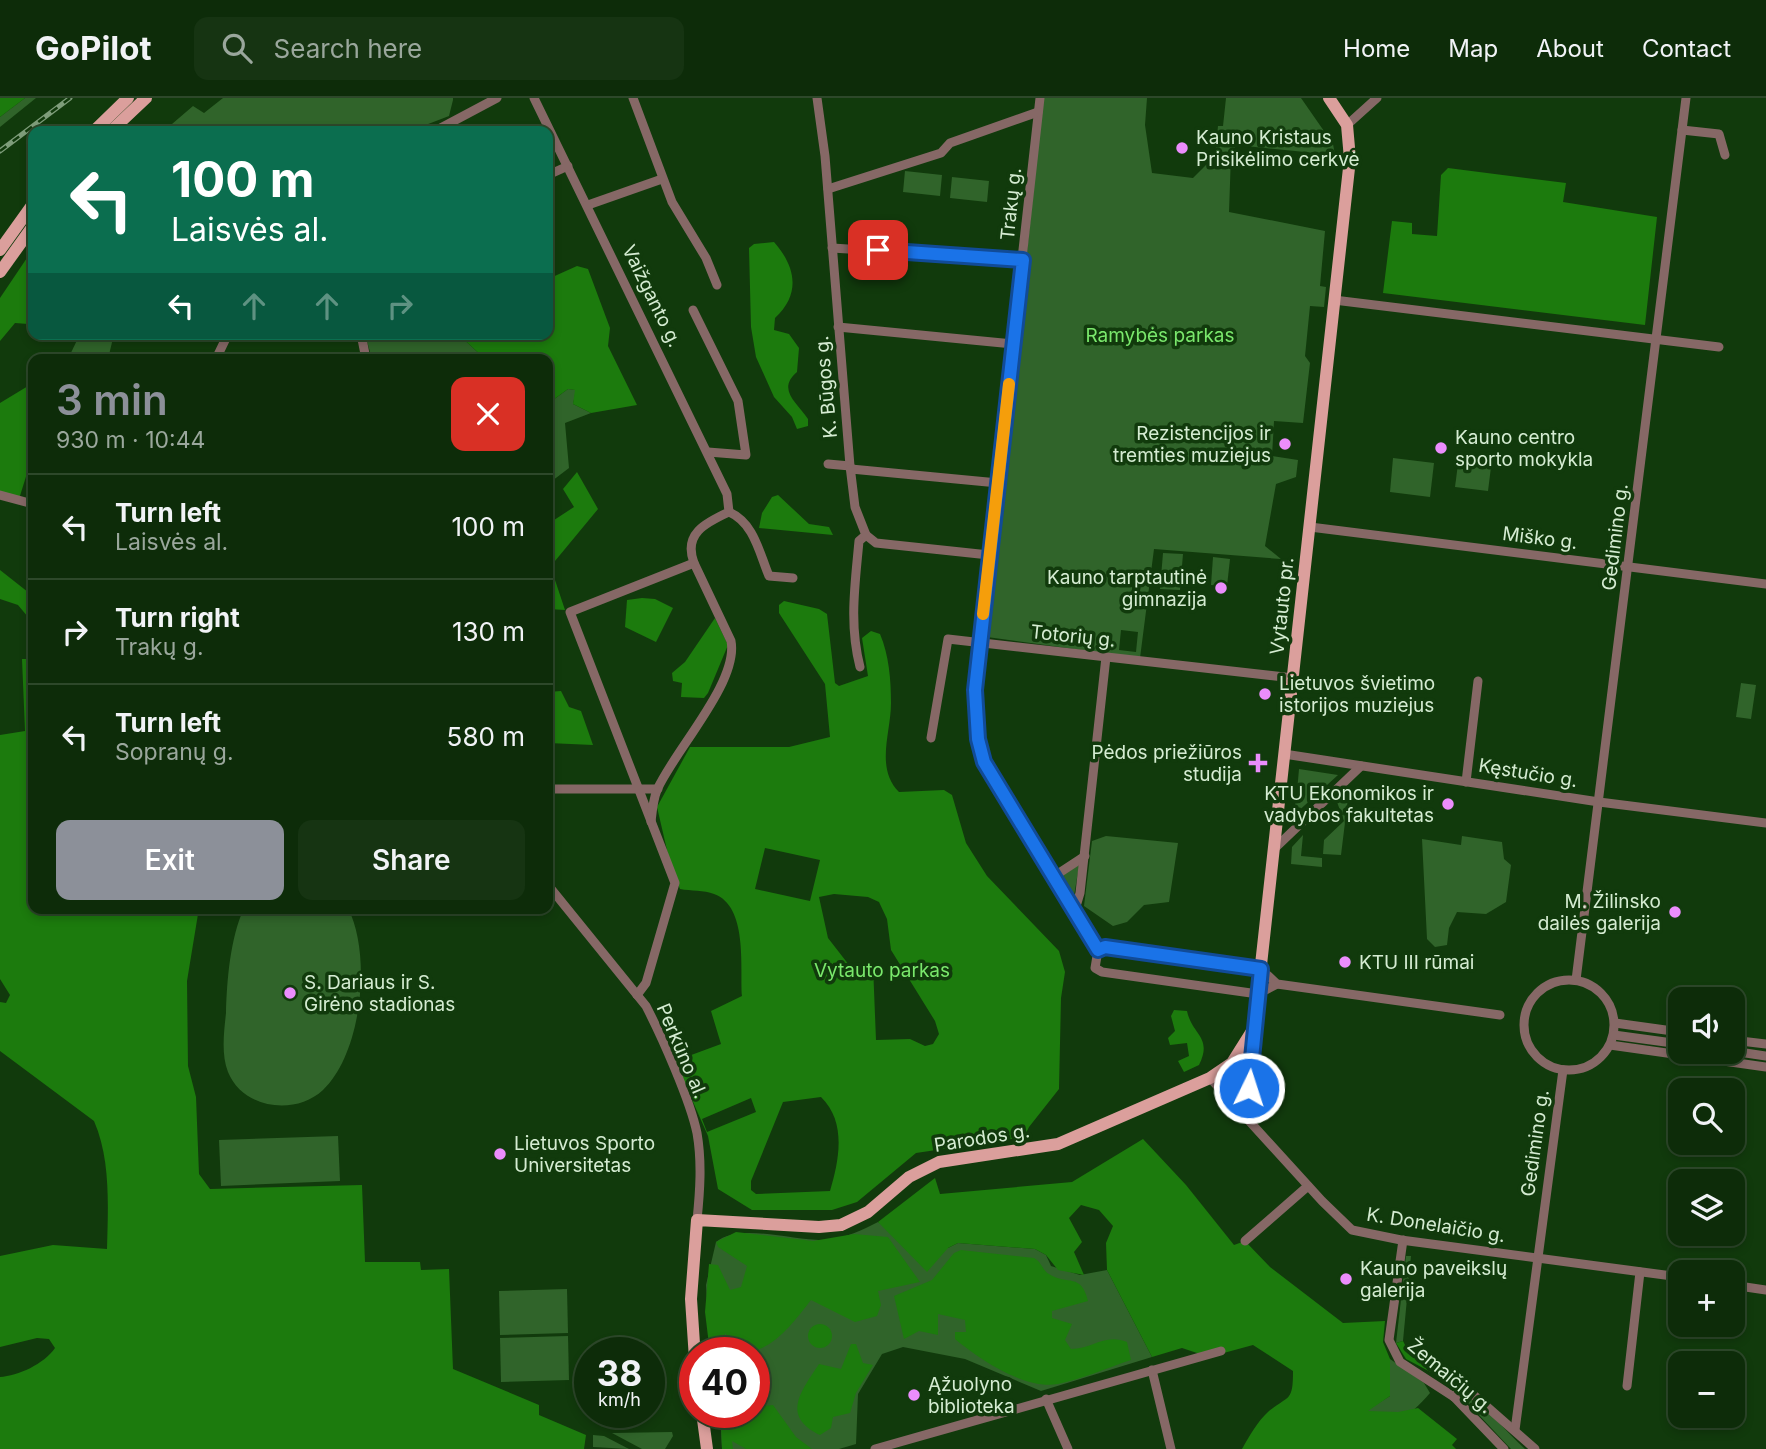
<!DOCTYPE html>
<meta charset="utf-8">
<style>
:root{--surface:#0d2c09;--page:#163412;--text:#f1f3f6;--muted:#9aa79c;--line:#2d482a;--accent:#8c9099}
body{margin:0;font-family:Inter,sans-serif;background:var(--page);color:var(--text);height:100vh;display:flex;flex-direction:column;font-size:26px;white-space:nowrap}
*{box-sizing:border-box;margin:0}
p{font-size:23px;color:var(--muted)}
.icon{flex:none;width:38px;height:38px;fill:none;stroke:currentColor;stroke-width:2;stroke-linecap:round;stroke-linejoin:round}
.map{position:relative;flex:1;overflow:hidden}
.sheet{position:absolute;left:28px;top:256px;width:525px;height:560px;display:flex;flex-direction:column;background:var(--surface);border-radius:14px;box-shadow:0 4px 10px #0003,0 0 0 2px var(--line)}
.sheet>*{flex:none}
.guide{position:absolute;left:28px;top:28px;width:525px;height:214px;border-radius:14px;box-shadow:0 4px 10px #0003,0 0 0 2px var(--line);background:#0b6e4f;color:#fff;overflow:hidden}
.controls{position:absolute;left:1668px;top:889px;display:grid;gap:14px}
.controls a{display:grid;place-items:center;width:77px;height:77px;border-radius:14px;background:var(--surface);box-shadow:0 4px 10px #0003,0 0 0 2px var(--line);font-size:35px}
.speed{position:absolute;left:574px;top:1239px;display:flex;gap:14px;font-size:35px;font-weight:700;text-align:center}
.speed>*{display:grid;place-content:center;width:91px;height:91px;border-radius:50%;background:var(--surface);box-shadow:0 4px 10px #0003,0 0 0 2px var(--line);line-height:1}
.speed small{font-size:18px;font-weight:400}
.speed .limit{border:10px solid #d22;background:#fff;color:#111}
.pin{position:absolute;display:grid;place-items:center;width:60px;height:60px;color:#fff;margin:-30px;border-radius:14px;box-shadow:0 4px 10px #0006}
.me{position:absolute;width:77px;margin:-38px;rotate:4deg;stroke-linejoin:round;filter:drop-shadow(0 0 5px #0008)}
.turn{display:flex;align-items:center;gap:24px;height:147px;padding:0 28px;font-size:32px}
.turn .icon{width:91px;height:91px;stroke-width:2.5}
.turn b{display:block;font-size:49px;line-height:60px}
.lanes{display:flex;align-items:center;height:66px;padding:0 28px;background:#0003;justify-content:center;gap:35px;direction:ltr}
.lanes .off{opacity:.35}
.round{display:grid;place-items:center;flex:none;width:74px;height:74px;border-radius:14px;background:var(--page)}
.summary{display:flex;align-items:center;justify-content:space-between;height:119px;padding:0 28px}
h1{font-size:42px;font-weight:600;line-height:52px;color:var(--accent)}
.button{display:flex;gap:14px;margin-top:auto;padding:14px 28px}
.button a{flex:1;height:80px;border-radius:14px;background:var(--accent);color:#fff;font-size:28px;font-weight:600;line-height:80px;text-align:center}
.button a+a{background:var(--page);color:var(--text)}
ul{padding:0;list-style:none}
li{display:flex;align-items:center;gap:21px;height:105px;padding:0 28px;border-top:2px solid var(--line)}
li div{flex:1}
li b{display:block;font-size:26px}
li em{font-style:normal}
header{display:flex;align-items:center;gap:42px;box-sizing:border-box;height:98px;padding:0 35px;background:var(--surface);border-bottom:2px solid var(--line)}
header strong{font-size:33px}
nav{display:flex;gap:38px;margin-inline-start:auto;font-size:24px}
.search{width:490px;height:63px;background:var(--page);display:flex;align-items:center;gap:18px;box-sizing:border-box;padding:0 24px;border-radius:14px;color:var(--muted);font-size:26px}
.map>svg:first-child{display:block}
.green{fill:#30642a;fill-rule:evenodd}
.forest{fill:#1c7b0d;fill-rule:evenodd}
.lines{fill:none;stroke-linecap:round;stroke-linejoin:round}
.minor{stroke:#866866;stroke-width:9}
.major{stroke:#db9f9c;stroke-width:12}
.rail-casing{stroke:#7e9d7a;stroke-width:5}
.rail{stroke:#113a0c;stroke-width:2.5;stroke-dasharray:8;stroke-linecap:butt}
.route-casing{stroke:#114b97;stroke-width:18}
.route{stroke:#1a73e8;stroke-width:12}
.slow{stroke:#f59e0b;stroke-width:12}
.poi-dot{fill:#eb8dfc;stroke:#113a0c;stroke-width:2.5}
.labels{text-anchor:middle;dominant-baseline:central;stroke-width:7;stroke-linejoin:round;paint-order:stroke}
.poi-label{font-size:19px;fill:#d5ecd2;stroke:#113a0c;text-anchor:start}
.street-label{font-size:19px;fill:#d5ecd2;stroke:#113a0c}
.park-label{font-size:19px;fill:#7ae86c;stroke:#113a0c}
</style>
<header>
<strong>GoPilot</strong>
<div class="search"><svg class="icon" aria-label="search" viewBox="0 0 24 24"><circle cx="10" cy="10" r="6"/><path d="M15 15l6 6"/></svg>Search here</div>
<nav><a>Home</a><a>Map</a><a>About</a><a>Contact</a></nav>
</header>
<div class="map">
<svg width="1766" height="1351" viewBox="0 0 1766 1351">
<rect width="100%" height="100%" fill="#113a0c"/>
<g class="green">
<polygon points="25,0 36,0 0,29 0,19"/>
<polygon points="223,0 453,0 453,2 449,18 410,33 175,33 172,26 193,8 204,15"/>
<path d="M1043,0H1147L1145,27L1152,75L1193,80L1215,58L1218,28H1223L1226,0H1301L1333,46L1335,57L1236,47L1231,57L1229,114L1325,133L1320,188L1326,189L1324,209L1310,208L1305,258L1310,265L1303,325L1274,323L1272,358L1298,362L1296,379L1276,386L1265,448L1281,461L1154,451L1140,560L987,539ZM1121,532L1138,534L1136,554L1119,552Z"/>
<polygon points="905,73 942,77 940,98 903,94"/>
<polygon points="952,79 989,83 987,104 950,100"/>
<polygon points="80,236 114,236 108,261 68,261"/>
<polygon points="365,236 394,236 398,239 458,236 485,261 446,255 441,261 372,261"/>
<polygon points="568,291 576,292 573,306 591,315 565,325 569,370 548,386 548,301 553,302"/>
<polygon points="1393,360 1434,365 1430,399 1390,394"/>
<polygon points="1458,366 1491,369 1488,393 1455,389"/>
<polygon points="1163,455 1183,456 1180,492 1160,491"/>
<polygon points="1213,459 1230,461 1227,488 1211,487"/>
<polygon points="1741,585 1756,587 1751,621 1736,619"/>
<polygon points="1299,671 1338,677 1294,717 1296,700 1301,700 1302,695 1297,694"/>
<polygon points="1349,692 1341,757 1323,756 1324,742 1344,723 1337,704"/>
<polygon points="1303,737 1301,758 1322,760 1322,769 1291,766 1292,749"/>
<polygon points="1106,738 1178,745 1169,804 1144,807 1127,824 1113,828 1084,808 1092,743"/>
<polygon points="1462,738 1502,744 1504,761 1511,767 1506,804 1486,816 1457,814 1449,830 1447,847 1435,849 1427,841 1422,741 1461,747"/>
<polygon points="1078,767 1079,768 1074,798 1062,778"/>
<path d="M244,810H348C372,857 362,955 323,992C295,1018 243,1011 228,974C221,956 224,934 226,915C227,882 230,841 244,810Z"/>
<polygon points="338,1038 340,1083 221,1088 219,1042"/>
<path d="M878,1124L889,1132L948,1150L958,1145L1035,1151L1046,1157L1051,1168L1080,1177L1107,1172L1152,1259L1041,1293L965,1261L903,1249L882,1256L858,1296L856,1346L839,1351H722L720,1314H754V1255H710L706,1187L716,1144C740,1124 796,1144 827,1142C846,1140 862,1132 878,1124Z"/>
<polygon points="1406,1158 1411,1158 1403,1243 1396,1245"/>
<polygon points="567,1191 568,1235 500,1237 499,1193"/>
<polygon points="568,1238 569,1282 501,1284 500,1240"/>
<path d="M1390,1261L1424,1285L1430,1295C1411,1318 1379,1341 1351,1350C1334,1351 1273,1351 1253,1351L1366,1313L1390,1298Z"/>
<path d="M1469,1297C1490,1314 1505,1332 1525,1351H1511L1464,1301Z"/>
<polygon points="672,1334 673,1338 665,1351 642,1351 612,1335"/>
<polygon points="593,1337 604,1338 629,1351 593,1349"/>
</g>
<g class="forest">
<polygon points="0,0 25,0 0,19"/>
<polygon points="1448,70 1566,85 1563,104 1657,119 1645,227 1383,195 1392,123 1412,125 1412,136 1437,138 1441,77"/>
<path d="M774,144C796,169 801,196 775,220L774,232L789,236L799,250L797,274C776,292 798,305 808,321V328L797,331L792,319L774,299L756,259L751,229L749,150L754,146Z"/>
<polygon points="33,151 33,216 28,226 15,225 0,243 0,200"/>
<polygon points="577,168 588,171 610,230 608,248 637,307 591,315 573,306 575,292 568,291 553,302 548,301 548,261 485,261 458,236 548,236 548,181"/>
<polygon points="33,285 33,369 29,369 19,401 0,395 0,305"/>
<polygon points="577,374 598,411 555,463 548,461 548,426 574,409 563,391"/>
<polygon points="778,397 809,426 829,429 833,437 759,430 762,415 772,399"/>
<polygon points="548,471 552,473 565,512 548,511"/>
<polygon points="0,472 33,498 33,525 18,507 0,501"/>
<polygon points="642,500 655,501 673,510 656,544 625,529 627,502"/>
<path d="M784,503L819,511L827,516L835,585L839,588L868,578L862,540L871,533L880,536C889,557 891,582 891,605C891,635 875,670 899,694L944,692L952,697L966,745L987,778L1059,853L1065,874L1061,900L1059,991L1029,1029L1024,1039L916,1055L857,1104L832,1112H752L718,1091L708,1038L675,963L721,946L711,913L742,898C740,869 748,808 714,796C704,792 691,793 680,791L670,765L657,709L690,649H789L830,639L825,586L779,515V507ZM765,750L820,762L810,803L755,791ZM834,796L868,799L879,804L887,821L891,852L935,923L939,936L933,946L925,948L910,941L876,942L873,867H849L828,840L819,799ZM821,999C847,1024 839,1063 830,1093L756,1096L751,1092V1083L783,1004ZM751,1000L756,1014L707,1034L702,1021Z"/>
<polygon points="715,520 728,547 708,595 704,600 681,599 682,585 673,583 672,575 685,564"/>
<path d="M22,561H33V810H199L187,883L188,968L196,999L199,1076L210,1091L362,1087L365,1164H420L421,1172L449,1171L453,1271L539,1307V1317L586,1337L584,1351H0V1279C18,1278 44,1266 55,1250L49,1241L37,1240L0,1249V1158L53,1147L107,1151C108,1109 111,1062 94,1023L0,953V904L6,905L10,897L0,881V637L25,633Z"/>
<polygon points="561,593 569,609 581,613 593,647 548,645 548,594"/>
<path d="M1174,912L1187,913C1192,937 1213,939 1199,967L1184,974L1178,963L1189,958L1187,945L1170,947L1168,940L1175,933L1171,918Z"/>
<path d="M1143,1041L1186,1087L1234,1147L1245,1143L1270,1169L1343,1225L1385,1223L1383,1244L1390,1261V1298L1368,1313L1398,1314L1418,1310L1457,1341L1452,1347L1456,1351H1242C1250,1337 1257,1324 1269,1313C1289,1297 1293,1304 1293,1273L1253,1247L1209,1259L1182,1250L1152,1259L1107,1172L1106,1145L1113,1128L1099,1112L1081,1107L1069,1120L1082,1144L1074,1154L1084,1177L1058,1172L1046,1157L1035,1151L958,1145L948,1150L927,1174L878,1124L935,1080L940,1096L1072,1084Z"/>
<path d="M736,1134L813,1143L854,1136L888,1139L920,1184L878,1193L881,1207L877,1218L855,1224L811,1202C793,1225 772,1255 740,1255L725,1235L724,1255H710L705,1214L709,1166L718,1167L730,1192L741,1189L747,1168L718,1149L716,1144Z"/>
<path d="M961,1152L1034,1160C1042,1164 1042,1172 1049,1176C1068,1188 1081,1174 1088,1203L1052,1213V1220L1072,1226L1065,1242L1071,1251C1092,1251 1105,1235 1127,1244L1131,1262C1107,1270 1082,1281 1058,1286C1025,1292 979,1261 955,1241V1234H966L965,1222L938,1216V1237L919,1233L904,1241L894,1198L932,1182L954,1155Z"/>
<circle cx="820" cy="1238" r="12"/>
<polygon points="1403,1243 1407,1251 1455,1287 1406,1261 1396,1245"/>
<path d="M851,1246H856L863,1265L873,1267L856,1295L850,1315L833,1319L831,1330L820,1337C780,1318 802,1292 819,1266L841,1271Z"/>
<path d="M773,1307L796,1339L812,1351H746L732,1343L733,1351H722L721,1325C732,1315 740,1314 754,1314V1309Z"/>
</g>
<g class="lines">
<g class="minor">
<path d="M534,0L727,396L729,414C705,425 683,436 694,465L570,514L675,785L646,885L637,897"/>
<polyline points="633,0 672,104 706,160 717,187"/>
<path d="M817,0L825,58L850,368L855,409L866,437L859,443C855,487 849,526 860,569"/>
<path d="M1040,0L979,545C975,594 972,640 994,686L1098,852"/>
<polyline points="1347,27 1377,0"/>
<polyline points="1682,32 1719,36 1725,57"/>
<polyline points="435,33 497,0"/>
<polyline points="548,77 568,68"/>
<polyline points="828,91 941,55 950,45 1038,14"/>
<polyline points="588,107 662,81"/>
<polyline points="832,150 1023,162"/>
<polyline points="1334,202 1719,249"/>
<polyline points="693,212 738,303 746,357 708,354"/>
<polyline points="838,229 1013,246"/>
<polyline points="361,236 366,261"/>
<polyline points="216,261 228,236"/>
<polyline points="828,366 850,368"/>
<polyline points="851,371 998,385"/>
<polyline points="0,397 33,406"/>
<path d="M729,414C754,425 759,454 769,478L793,480"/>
<polyline points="1310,429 1766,486"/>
<polyline points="866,437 876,445 989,457"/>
<polyline points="931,640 948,541 1293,580"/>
<polyline points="1284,656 1599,704 1766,725"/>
<polyline points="1466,684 1478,583"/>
<polyline points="548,691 658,691"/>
<path d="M651,724C652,714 653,702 657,692C674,653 739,584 731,543L694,465"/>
<polyline points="1274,751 1361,668"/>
<polyline points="1053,779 1085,758"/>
<path d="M548,787L646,908C662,939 690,1002 697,1035C702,1064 700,1093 697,1122"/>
<polyline points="1071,808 1077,805 1080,795 1106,559"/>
<polyline points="1098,852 1105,849 1261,871 1277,886 1500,917"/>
<polyline points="1098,852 1095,870 1102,874 1258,896 1277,886"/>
<circle cx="1569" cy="927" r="45"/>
<polyline points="1576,882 1686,0"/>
<polyline points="1615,925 1680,934"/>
<polyline points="1614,937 1680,946"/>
<polyline points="1732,942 1766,946"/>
<polyline points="1610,947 1766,969"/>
<polyline points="1732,953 1766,958"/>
<polyline points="1210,980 1322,1103 1352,1132 1401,1142 1680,1179"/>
<polyline points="1252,1023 1248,1005 1254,933"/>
<polyline points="1403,1142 1389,1242 1400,1264 1454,1299 1504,1351"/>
<polyline points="1245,1143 1308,1088"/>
<polyline points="1732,1187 1766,1192"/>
<polyline points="1152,1272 1171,1351"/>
<polyline points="1627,1288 1640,1174"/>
<polyline points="1454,1299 1461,1291 1469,1293 1535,1351"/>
<polyline points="1046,1301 1068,1351"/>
<polyline points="1515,1332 1563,972"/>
<polyline points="875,1351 1221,1253"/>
</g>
<g class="major">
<polyline points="94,33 128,0"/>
<polyline points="111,33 146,0"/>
<polyline points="0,152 33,106"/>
<polyline points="0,174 33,128"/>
<polyline points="695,1261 691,1201 697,1122 819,1129 841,1127 868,1114 909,1079 939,1064 1058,1046 1210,980 1232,965 1254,930 1350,61 1347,27 1329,0"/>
<polyline points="702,1314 707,1351"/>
</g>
<g class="rail-casing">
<polyline id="rail" points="0,53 70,0"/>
</g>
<use href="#rail" class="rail"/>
</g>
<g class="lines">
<g class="route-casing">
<polyline id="route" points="878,152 1023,162 975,592 978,641 984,664 1098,852 1105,849 1261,871 1249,990"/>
</g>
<use href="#route" class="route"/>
<polyline class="slow" points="983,516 1009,286"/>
</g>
<g class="poi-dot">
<circle cx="1182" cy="50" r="7"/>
<circle cx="1285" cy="346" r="7"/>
<circle cx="1441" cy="350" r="7"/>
<circle cx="1221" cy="490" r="7"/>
<circle cx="1265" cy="596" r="7"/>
<path d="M1254.5 654.5h7v7h7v7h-7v7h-7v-7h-7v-7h7z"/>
<circle cx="1448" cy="706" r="7"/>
<circle cx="1675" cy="814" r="7"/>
<circle cx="1345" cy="864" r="7"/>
<circle cx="290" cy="895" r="7"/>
<circle cx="500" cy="1056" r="7"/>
<circle cx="1346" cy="1181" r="7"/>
<circle cx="914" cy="1297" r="7"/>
</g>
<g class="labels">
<g class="poi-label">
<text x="1196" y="39">Kauno Kristaus<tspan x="1196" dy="22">Prisikėlimo cerkvė</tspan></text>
<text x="1271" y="335" text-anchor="end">Rezistencijos ir<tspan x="1271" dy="22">tremties muziejus</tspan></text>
<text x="1455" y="339">Kauno centro<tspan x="1455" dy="22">sporto mokykla</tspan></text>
<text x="1207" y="479" text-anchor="end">Kauno tarptautinė<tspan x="1207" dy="22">gimnazija</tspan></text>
<text x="1279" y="585">Lietuvos švietimo<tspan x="1279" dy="22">istorijos muziejus</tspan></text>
<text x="1242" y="654" text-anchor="end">Pėdos priežiūros<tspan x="1242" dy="22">studija</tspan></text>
<text x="1434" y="695" text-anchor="end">KTU Ekonomikos ir<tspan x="1434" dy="22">vadybos fakultetas</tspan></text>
<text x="1661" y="803" text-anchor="end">M. Žilinsko<tspan x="1661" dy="22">dailės galerija</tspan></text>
<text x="1359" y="864">KTU III rūmai</text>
<text x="304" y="884">S. Dariaus ir S.<tspan x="304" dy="22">Girėno stadionas</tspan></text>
<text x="514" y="1045">Lietuvos Sporto<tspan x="514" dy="22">Universitetas</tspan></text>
<text x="1360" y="1170">Kauno paveikslų<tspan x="1360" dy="22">galerija</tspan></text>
<text x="928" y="1286">Ąžuolyno<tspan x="928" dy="22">biblioteka</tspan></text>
</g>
<g class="street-label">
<text transform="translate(1011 106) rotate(-84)">Trakų g.</text>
<text transform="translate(652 198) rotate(64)">Vaižganto g.</text>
<text transform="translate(826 289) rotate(-95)">K. Būgos g.</text>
<text transform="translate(1615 439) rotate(-83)">Gedimino g.</text>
<text transform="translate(1540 440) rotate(7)">Miško g.</text>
<text transform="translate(1282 508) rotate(-84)">Vytauto pr.</text>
<text transform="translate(1073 538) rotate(6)">Totorių g.</text>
<text transform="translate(1528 675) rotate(9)">Kęstučio g.</text>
<text transform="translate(682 953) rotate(67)">Perkūno al.</text>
<text transform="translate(982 1040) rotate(-9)">Parodos g.</text>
<text transform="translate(1535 1045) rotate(-82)">Gedimino g.</text>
<text transform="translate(1436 1127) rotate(9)">K. Donelaičio g.</text>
<text transform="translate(1450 1278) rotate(40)">Žemaičių g.</text>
</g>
<g class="park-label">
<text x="1160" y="237">Ramybės parkas</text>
<text x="882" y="872">Vytauto parkas</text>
</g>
</g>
</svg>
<div class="controls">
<a><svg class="icon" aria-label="sound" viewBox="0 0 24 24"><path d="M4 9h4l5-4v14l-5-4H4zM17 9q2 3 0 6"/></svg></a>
<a><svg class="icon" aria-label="search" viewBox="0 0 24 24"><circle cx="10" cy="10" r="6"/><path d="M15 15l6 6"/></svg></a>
<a><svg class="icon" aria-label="layers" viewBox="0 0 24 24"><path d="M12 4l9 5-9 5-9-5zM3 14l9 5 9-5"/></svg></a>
<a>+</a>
<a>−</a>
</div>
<div class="speed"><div>38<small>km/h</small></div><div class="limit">40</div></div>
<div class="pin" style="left:878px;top:152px;background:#d93025"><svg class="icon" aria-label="arrive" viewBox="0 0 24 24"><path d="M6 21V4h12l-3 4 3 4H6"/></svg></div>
<svg class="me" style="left:1249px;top:990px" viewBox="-20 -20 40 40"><circle r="17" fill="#1a73e8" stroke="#fff" stroke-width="3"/><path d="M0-11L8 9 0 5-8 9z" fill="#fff"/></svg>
<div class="guide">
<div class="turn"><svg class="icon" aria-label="left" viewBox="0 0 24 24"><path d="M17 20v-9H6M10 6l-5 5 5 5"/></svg><div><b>100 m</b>Laisvės al.</div></div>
<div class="lanes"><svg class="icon" aria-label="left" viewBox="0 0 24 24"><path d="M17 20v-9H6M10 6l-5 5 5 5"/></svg><svg class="icon off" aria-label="ahead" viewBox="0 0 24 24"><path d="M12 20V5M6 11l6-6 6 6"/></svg><svg class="icon off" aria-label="ahead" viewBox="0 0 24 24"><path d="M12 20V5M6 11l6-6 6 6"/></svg><svg class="icon off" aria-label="right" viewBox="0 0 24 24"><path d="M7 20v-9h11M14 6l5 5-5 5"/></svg></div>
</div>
<section class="sheet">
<div class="summary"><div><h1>3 min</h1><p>930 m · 10:44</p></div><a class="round" style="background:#d93025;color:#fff"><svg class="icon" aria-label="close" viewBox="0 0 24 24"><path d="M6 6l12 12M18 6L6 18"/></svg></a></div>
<ul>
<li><svg class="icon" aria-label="left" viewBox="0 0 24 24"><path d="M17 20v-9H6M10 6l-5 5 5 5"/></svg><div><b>Turn left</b><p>Laisvės al.</p></div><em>100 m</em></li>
<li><svg class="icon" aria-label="right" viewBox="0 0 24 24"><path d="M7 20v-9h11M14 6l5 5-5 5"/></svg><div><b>Turn right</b><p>Trakų g.</p></div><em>130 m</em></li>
<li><svg class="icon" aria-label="left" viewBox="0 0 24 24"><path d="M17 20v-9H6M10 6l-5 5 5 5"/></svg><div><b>Turn left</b><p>Sopranų g.</p></div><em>580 m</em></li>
</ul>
<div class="button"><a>Exit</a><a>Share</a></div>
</section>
</div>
